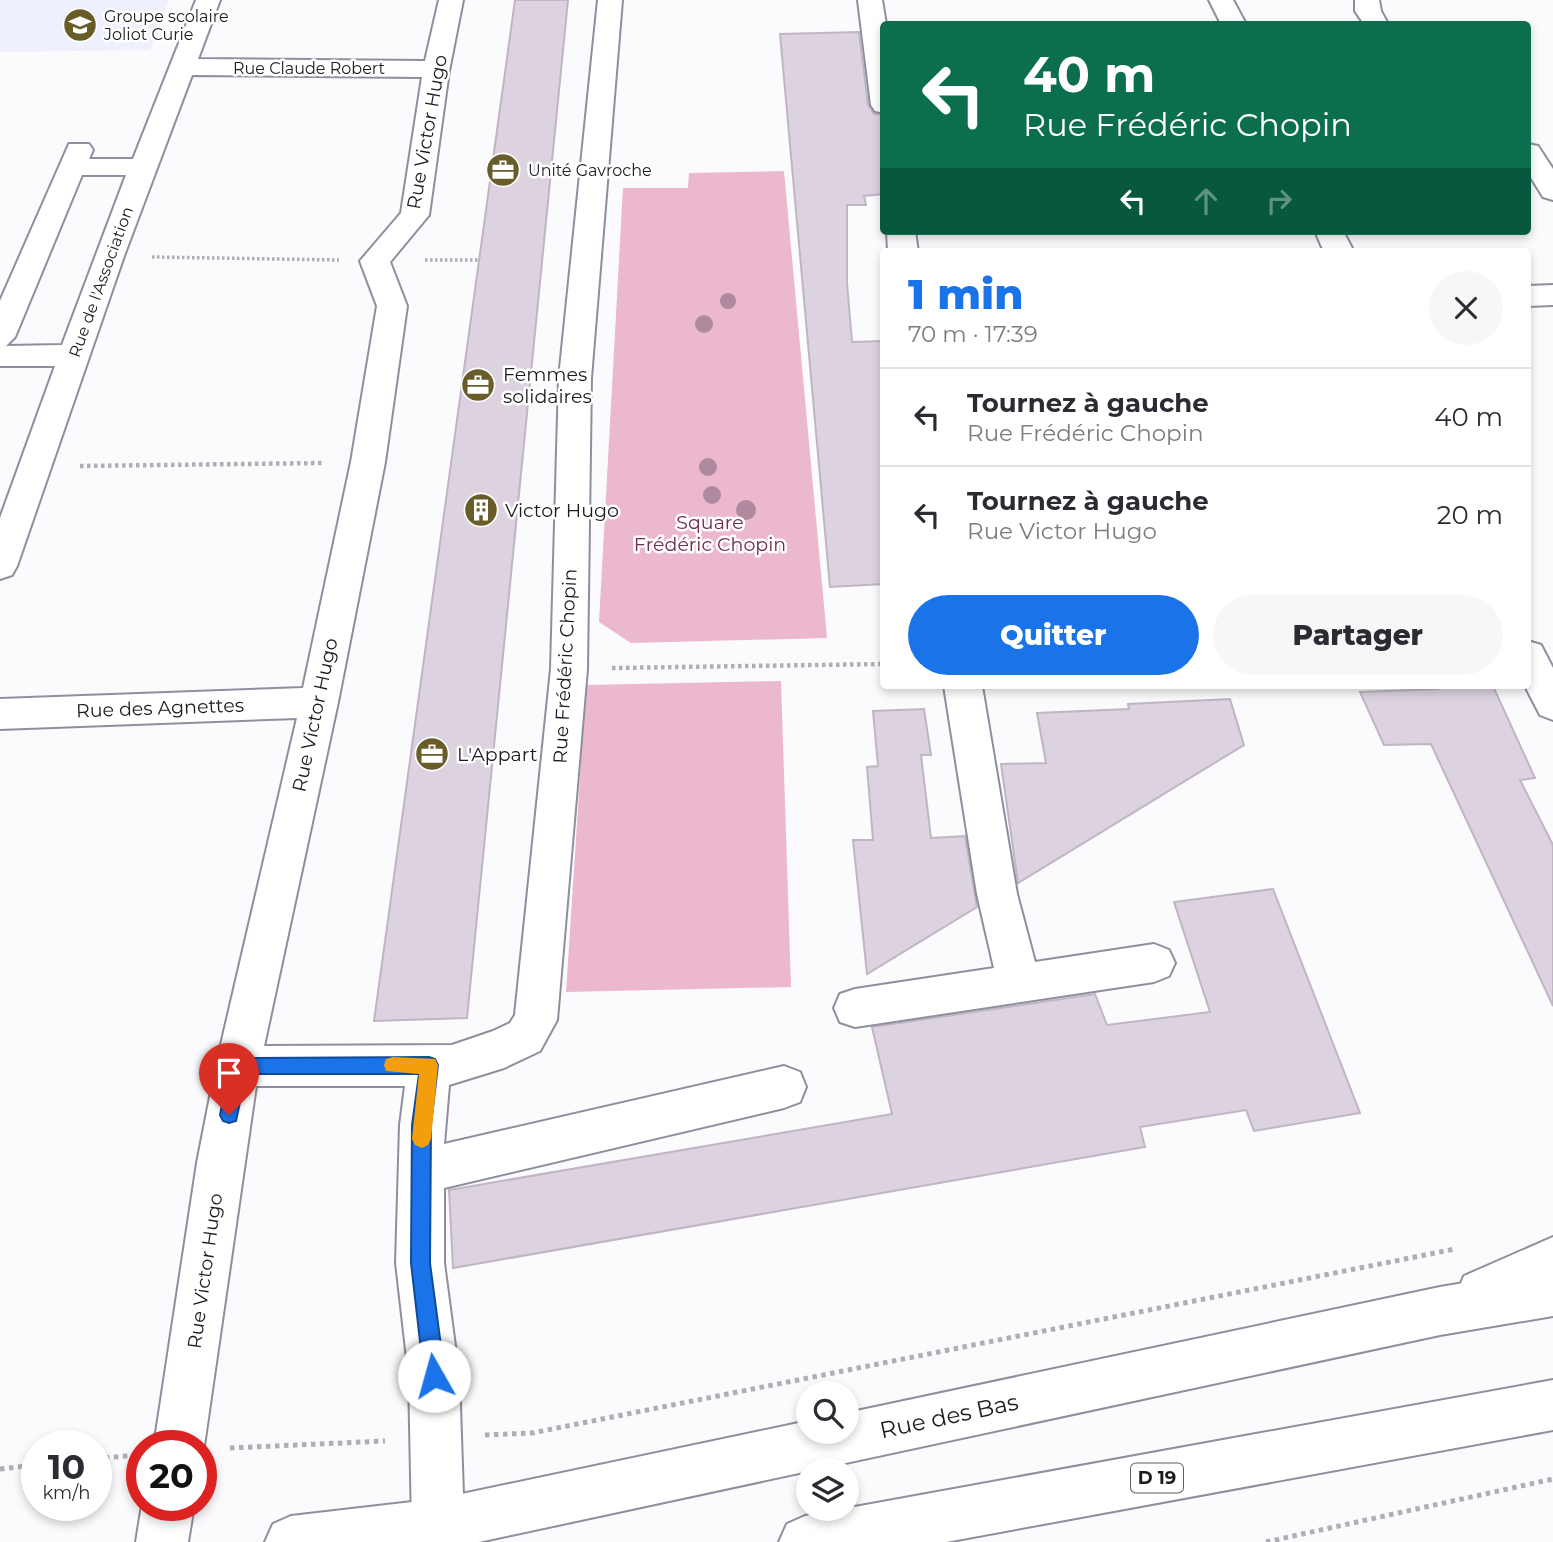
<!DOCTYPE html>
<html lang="fr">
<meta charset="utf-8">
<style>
:root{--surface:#fff;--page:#f7f7f7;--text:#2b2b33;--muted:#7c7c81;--line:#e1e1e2;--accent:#1a73e8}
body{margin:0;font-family:Montserrat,sans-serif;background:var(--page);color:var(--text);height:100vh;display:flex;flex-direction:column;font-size:26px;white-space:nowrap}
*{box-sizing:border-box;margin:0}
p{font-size:23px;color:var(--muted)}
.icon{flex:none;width:38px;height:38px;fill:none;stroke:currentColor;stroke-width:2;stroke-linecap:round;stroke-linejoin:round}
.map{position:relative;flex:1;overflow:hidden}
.side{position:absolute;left:880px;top:248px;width:651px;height:441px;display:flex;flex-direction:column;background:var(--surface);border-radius:7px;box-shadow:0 4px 10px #0003}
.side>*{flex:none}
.hud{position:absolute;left:880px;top:21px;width:651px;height:214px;border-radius:7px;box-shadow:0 4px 10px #0003;background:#0b6e4f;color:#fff;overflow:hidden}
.buttons{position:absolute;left:796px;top:1381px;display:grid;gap:14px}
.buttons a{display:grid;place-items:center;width:63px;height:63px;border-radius:50%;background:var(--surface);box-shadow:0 4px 10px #0003;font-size:35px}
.speed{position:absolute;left:21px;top:1430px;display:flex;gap:14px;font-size:35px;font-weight:700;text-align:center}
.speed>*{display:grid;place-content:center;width:91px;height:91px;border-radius:50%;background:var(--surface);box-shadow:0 4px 10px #0003;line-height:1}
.speed small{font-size:18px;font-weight:400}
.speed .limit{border:10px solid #d22;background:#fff;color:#111}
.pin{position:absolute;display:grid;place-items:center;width:60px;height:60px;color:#fff;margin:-72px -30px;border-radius:50% 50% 50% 0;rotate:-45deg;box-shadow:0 0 7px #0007}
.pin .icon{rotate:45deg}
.me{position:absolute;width:77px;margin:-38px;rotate:353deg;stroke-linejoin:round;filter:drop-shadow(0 0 5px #0008)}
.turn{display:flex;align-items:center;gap:24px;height:147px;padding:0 28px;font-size:32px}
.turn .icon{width:91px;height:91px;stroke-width:2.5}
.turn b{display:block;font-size:49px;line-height:60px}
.lanes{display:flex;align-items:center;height:66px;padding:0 28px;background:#0003;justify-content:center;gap:35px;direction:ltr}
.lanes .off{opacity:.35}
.round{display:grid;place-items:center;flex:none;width:74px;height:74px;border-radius:37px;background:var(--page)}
.overview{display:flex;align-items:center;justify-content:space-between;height:119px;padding:0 28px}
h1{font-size:42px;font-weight:800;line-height:52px;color:var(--accent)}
.button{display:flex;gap:14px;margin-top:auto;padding:14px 28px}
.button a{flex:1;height:80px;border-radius:42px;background:var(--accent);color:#fff;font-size:28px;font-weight:800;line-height:80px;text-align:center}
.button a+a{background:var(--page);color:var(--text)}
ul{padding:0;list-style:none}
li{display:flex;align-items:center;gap:21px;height:98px;padding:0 28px;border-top:2px solid var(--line)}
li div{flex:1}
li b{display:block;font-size:26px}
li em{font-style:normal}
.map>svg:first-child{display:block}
.built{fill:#eef0fe}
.green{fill:#ebb8cd}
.building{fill:#dcd2e0;stroke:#bfb5c3;stroke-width:2}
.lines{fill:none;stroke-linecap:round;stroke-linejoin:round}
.minor-casing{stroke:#8e8f9e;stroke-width:4}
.major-casing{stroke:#8e8f9e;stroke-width:4}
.path-far2{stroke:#aeafb2;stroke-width:3.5;stroke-dasharray:2.5 2.5;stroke-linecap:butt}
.path-far1{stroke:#aeafb2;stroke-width:4.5;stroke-dasharray:3.5 3.5;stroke-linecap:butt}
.path{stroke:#aeafb2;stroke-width:5;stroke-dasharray:4.5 4.5;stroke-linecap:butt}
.minor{fill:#fff;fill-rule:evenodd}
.major{fill:#fff;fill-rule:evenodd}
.tree{fill:#af899d}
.route{fill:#1a73e8;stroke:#114b97;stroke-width:2}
.slow{fill:#f59e0b}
.labels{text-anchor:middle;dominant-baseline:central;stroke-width:5;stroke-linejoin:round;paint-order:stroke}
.far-poi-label{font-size:16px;fill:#1b1c21;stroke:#fff;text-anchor:start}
.far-street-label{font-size:16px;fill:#1b1c21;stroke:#fff}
.shield{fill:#fff;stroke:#5f6064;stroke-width:2}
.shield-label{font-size:18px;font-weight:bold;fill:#1b1c21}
.street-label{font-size:19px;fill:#1b1c21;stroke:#fff}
.poi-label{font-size:19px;fill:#1b1c21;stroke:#fff;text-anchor:start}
.park-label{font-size:19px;fill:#702b4d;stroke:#fff}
.near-street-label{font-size:23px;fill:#1b1c21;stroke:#fff}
</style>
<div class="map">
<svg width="1553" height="1542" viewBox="0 0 1553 1542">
<rect width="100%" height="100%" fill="#fbfbfe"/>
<polygon class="built" points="0,0 169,0 150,50 0,52"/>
<g class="green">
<polygon points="784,171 827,638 631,643 599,622 623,188 688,188 689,173"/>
<polygon points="781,681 791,987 566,992 586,685"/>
</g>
<g class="building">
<polygon points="515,0 568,0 467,1018 374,1021"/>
<polygon points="859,32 868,105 874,114 884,115 884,194 864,196 866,205 847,205 847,283 852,342 884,341 884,584 830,587 780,34"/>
<polygon points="1437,686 1493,686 1535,778 1520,780 1553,845 1553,1006 1431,744 1384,745 1360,692 1438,689"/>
<polygon points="1230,699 1244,745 1018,883 1001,764 1046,763 1037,713 1129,709 1128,704"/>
<polygon points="924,709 931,755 921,755 931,838 965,836 977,907 867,974 853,840 873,840 867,767 878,766 873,711"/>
<polygon points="1273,889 1360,1113 1254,1131 1246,1110 1140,1127 1145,1147 453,1268 449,1190 892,1114 872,1027 1095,994 1107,1025 1210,1012 1174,902"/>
</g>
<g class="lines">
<g class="minor-casing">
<g id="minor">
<path d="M196,0H220L198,59L425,61L439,0H463L449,71L429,215L390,262L407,306L385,462L338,702L264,1046L452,1045L493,1031L510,1023L515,1015L551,669L559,378L598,0H622L591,378L587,669L557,1020L540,1051L504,1068L449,1085L444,1144L784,1066L800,1072L806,1087L800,1102L784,1108L444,1188V1263L459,1376L464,1525L457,1542H419L412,1525L409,1376L396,1263L400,1125L405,1086H256L204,1446L201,1453V1446H154L197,1163L216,1066L297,718L0,729V699L303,688L351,462L377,306L360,261L401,213L422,77L192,75L124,256L17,566L12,575L0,579V518L55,366H0V301L69,144H89L93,150L89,159H133ZM82,175H126L62,345L6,346L15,337Z"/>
<polygon points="858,0 882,0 886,24 884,113 875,111 871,105"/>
<polygon points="1209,0 1233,0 1246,24 1221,24"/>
<polygon points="1355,0 1379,0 1381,11 1388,24 1364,24 1355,11"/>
<polygon points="1528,144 1538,146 1553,169 1553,200 1543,197 1528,173"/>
<polygon points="887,231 915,231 918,252 888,252"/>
<polygon points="1315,231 1343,231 1354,252 1324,252"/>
<polygon points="1553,285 1553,305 1528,306 1528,286"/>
<polygon points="1528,641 1541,645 1553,668 1553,720 1540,715 1525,686 1528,686"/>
<polygon points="944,686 982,686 1017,894 1035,962 1154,944 1169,950 1175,963 1169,976 1154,982 855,1027 840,1022 834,1008 840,994 855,989 994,968 977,894"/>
<polygon points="1553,1237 1553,1285 1481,1317 1464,1310 1457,1293 1464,1276"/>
<polygon points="142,1505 194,1505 188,1542 136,1542"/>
</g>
</g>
<g class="major-casing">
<g id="major">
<polygon points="1553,1268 1553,1316 1440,1335 479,1542 265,1542 273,1524 291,1516 438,1499 808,1421 808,1432 847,1432 847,1413 1440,1287"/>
<polygon points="1553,1380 1553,1430 946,1542 779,1542 787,1524 805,1516"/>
</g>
</g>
<g class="path-far2">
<polyline points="152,257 339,260"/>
<polyline points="425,260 480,260"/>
</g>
<g class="path-far1">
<polyline points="80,466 323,463"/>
<polyline points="612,668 884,664"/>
</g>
<g class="path">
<polyline points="485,1435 532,1433 1455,1249"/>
<polyline points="230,1448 385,1441"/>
<polyline points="96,1459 134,1455"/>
<polyline points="0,1469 37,1465"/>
<polyline points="1266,1542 1553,1479"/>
</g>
<use href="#minor" class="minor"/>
<use href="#major" class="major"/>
</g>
<g class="tree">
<circle cx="728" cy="301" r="8"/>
<circle cx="704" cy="324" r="9"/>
<circle cx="708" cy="467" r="9"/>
<circle cx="712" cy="495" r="9"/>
<circle cx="746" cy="510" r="10"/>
</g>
<polygon class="route" points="429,1057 435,1059 438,1065 431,1125 430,1263 445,1376 442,1383 434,1386 427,1383 424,1376 411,1263 412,1125 419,1074 246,1074 236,1121 229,1123 223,1121 220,1115 229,1066 232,1060 238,1058"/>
<polygon class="slow" points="393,1057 435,1059 438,1065 431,1139 428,1145 422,1148 415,1145 412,1139 419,1074 386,1071 384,1065 386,1059"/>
<defs>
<g id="school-disc" transform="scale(1.75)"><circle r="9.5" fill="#685c29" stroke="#fff"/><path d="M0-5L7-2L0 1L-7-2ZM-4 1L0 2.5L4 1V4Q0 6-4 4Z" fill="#fff"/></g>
<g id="office-disc" transform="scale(1.75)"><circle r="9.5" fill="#685c29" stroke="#fff"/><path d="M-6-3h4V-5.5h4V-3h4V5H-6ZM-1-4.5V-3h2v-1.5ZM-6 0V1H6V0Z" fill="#fff"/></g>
<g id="building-disc" transform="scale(1.75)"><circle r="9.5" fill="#685c29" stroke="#fff"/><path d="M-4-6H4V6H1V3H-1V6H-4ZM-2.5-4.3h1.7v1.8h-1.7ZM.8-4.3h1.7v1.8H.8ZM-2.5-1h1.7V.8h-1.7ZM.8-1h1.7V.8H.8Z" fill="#fff"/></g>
</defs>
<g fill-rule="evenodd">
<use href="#school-disc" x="80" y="25"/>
<use href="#office-disc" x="503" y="170"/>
<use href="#office-disc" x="478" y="385"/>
<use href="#building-disc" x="481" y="510"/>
<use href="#office-disc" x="432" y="754"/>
</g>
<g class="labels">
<g class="far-poi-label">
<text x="104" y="16">Groupe scolaire<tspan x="104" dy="18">Joliot Curie</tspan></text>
<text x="528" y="170">Unité Gavroche</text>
</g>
<g class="far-street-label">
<text x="309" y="68">Rue Claude Robert</text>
<text transform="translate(101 282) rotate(-70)">Rue de l'Association</text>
</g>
<rect class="shield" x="1131" y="1463.5" width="52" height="29" rx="5"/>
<g class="shield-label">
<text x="1157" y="1478">D 19</text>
</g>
<g class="street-label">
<text transform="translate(427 132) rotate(-80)">Rue Victor Hugo</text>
<text transform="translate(565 666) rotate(-87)">Rue Frédéric Chopin</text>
<text transform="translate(160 708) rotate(-2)">Rue des Agnettes</text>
<text transform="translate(315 715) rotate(-78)">Rue Victor Hugo</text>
<text transform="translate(205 1271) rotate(-82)">Rue Victor Hugo</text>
</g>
<g class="poi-label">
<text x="503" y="374">Femmes<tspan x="503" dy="22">solidaires</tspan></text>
<text x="505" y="510">Victor Hugo</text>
<text x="457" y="754">L'Appart</text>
</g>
<g class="park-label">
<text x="710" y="522">Square<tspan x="710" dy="22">Frédéric Chopin</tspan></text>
</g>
<g class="near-street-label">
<text transform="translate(949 1416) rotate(-12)">Rue des Bas</text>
</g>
</g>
</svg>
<div class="buttons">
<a><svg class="icon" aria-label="search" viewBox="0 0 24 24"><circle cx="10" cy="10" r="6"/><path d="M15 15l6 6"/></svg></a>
<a><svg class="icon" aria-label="layers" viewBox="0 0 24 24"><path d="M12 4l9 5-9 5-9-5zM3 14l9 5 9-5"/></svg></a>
</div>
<div class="speed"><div>10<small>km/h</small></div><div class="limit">20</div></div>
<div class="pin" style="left:229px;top:1115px;background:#d93025"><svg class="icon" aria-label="arrive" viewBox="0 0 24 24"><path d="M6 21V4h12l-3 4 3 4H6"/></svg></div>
<svg class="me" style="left:434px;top:1376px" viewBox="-20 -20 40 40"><circle r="19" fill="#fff"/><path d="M0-13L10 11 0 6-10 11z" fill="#1a73e8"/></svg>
<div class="hud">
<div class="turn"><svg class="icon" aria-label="left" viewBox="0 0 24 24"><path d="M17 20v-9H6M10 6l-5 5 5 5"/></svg><div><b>40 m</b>Rue Frédéric Chopin</div></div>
<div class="lanes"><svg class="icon" aria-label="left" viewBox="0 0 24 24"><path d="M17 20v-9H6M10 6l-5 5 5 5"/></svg><svg class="icon off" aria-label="ahead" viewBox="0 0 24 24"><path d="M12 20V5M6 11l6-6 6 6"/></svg><svg class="icon off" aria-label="right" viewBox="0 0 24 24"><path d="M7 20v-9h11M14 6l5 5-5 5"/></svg></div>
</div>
<section class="side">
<div class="overview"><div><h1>1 min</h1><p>70 m · 17:39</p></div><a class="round"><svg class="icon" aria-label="close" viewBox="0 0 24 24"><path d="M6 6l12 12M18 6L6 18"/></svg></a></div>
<ul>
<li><svg class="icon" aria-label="left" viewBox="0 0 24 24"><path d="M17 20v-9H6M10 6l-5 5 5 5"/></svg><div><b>Tournez à gauche</b><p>Rue Frédéric Chopin</p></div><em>40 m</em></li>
<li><svg class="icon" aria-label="left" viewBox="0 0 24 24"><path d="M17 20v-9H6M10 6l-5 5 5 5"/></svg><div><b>Tournez à gauche</b><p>Rue Victor Hugo</p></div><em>20 m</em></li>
</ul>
<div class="button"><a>Quitter</a><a>Partager</a></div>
</section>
</div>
